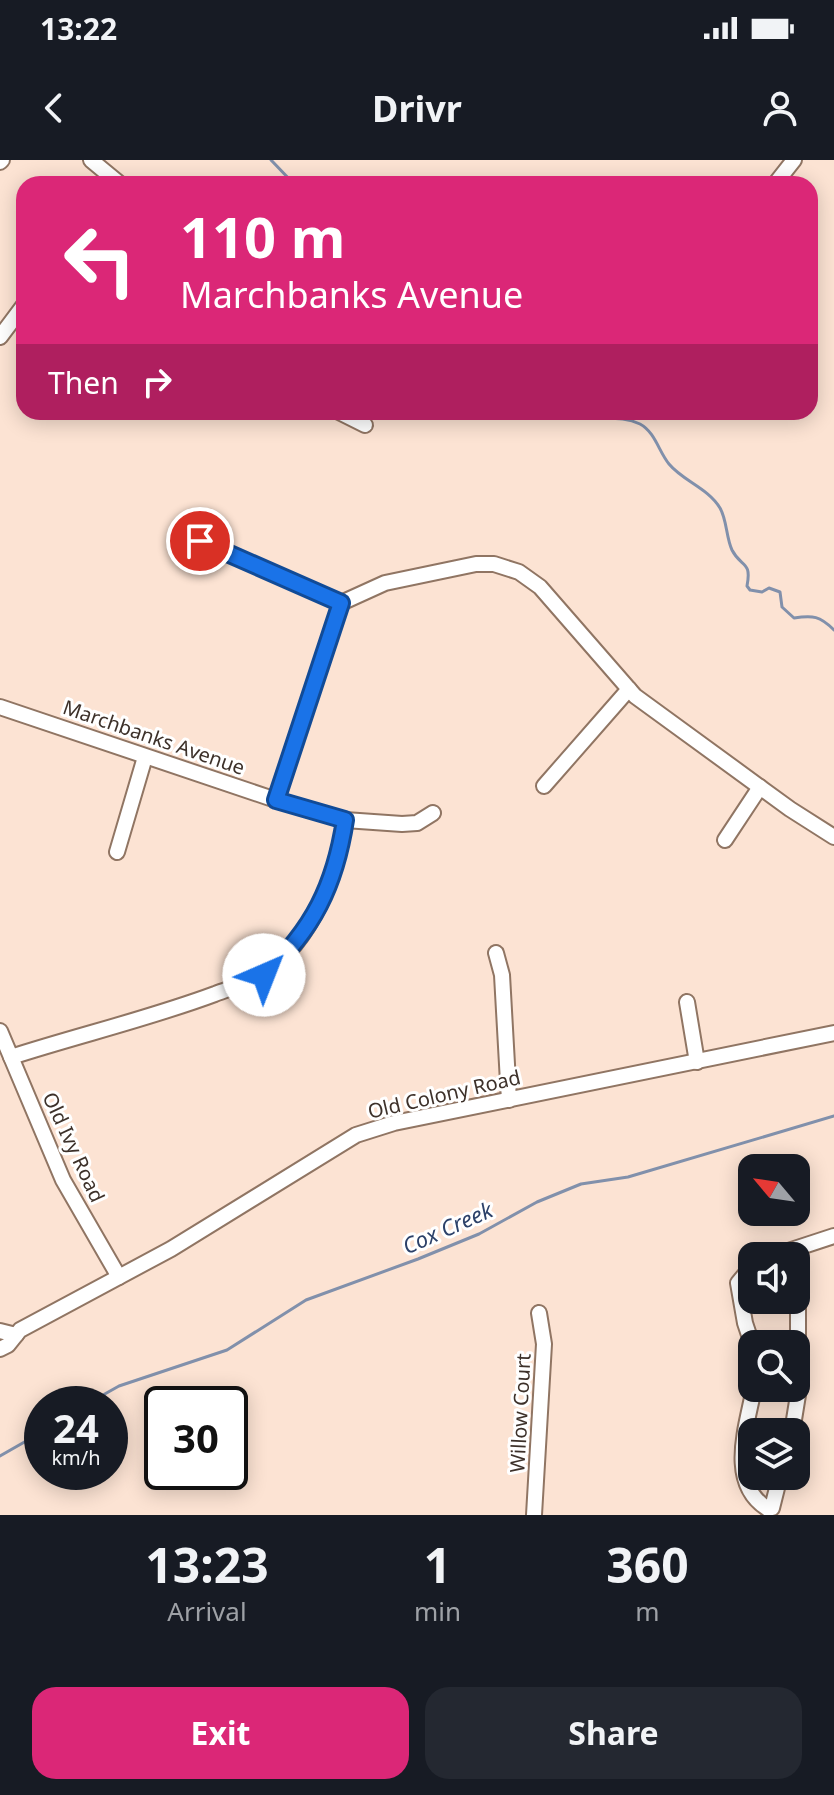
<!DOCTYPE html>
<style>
:root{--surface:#171b24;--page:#242831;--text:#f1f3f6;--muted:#9ea1a6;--accent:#db2777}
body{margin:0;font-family:"Noto Sans",sans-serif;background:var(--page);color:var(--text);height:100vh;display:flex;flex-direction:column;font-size:30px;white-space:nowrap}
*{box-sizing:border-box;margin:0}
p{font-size:26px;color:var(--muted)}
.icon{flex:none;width:44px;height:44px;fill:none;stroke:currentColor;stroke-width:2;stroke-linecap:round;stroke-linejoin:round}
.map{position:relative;height:1355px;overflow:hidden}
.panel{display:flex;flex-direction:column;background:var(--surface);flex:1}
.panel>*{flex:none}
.hud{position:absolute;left:16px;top:16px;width:802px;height:244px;border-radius:24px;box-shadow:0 4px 20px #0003;background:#db2777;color:#fff;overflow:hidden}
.needle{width:52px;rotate:299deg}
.buttons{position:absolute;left:738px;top:994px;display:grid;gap:16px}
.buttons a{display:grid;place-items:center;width:72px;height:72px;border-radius:16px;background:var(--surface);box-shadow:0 4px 20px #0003;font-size:40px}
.speed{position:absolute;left:24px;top:1226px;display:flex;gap:16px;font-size:40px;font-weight:700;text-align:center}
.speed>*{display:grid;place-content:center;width:104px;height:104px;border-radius:50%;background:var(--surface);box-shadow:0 4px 20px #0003;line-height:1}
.speed small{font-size:20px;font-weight:400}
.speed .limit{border:4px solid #111;border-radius:12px;background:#fff;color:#111}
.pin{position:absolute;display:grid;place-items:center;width:68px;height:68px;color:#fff;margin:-34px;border:4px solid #fff;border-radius:50%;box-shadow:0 2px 8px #0007}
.me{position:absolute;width:88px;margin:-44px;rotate:44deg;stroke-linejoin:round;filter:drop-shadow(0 0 6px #0008)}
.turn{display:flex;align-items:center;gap:28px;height:168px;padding:0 32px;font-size:36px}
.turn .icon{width:104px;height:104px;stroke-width:2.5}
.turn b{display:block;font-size:56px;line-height:68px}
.then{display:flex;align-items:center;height:76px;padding:0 32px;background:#0003;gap:16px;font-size:30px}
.eta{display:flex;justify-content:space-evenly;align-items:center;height:136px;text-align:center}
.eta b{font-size:48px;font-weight:700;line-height:56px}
.button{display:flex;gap:16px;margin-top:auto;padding:16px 32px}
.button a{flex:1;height:92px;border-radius:24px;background:var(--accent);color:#fff;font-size:32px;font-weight:700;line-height:92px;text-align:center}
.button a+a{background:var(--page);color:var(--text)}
.status{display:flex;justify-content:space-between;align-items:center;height:56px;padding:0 40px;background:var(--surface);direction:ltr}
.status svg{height:22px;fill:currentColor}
header{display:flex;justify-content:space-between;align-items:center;height:104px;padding:0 32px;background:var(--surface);font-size:36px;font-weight:700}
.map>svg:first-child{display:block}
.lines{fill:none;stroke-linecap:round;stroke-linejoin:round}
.stream{stroke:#8190ab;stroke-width:3}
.minor-casing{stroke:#907563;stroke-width:18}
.minor{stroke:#fff;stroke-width:14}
.route-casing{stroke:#114b97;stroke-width:20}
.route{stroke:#1a73e8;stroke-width:14}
.labels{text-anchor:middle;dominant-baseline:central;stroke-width:6;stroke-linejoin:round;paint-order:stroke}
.street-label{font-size:20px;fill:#3d312a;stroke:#fff}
.water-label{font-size:22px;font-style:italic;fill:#2c4169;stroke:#fff}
</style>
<div class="status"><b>13:22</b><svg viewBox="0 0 49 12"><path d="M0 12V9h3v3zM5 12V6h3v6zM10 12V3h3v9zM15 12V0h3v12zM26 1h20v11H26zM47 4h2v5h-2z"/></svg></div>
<header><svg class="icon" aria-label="back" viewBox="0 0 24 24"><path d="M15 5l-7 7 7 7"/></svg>Drivr<svg class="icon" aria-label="person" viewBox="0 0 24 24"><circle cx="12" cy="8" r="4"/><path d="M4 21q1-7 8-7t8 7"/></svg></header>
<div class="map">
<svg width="834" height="1355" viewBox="0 0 834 1355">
<rect width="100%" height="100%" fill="#fce3d3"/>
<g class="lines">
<g class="stream">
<polyline points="271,0 294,24"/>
<path d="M581,252L585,257C604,260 622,255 640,264C655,272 659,292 669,304C683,321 708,328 720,348C727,360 726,377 732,390C741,408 752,400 747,426L750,430L762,432L769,428L780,432L782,447L794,458C813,455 820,456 834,470"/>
<polyline points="87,1244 119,1226 227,1190 306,1140 418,1099 479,1074 537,1042 581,1024 628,1017 834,956"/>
<polyline points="0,1296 42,1272"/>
</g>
<g class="minor-casing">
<g id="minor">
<polyline points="91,0 120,24"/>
<polyline points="0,2 2,0"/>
<polyline points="775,24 794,0"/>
<polyline points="0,177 24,145"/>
<polyline points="339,252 365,265"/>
<polyline points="200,381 341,443"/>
<polyline points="0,547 276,640 345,660 402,664 417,663 433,653"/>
<polyline points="544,626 629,529"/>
<polyline points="276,640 341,443 385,423 476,404 494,404 519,412 540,427 635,536 790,649 834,677"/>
<polyline points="725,680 760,627"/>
<polyline points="117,692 145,597"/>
<polyline points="496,793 502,815 509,940"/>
<polyline points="687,842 697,902"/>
<polyline points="0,871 63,1020 119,1117"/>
<path d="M11,897C79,875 148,859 215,834C230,828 252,823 265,813C313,779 336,716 345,660"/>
<polyline points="773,1096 834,1076"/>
<polyline points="752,1106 738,1123 745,1163 752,1184"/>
<polyline points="0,1171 16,1175"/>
<polyline points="0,1189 8,1185 20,1170 171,1089 356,975 394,963 834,873"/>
<path d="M754,1228C747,1266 726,1323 768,1349L772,1348L777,1328L774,1319L769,1316"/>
<polyline points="792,1272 798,1235 798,1140"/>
<polyline points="534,1355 544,1184 539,1153"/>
</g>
</g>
<use href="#minor" class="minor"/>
</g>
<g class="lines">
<g class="route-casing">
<path id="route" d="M200,381L341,443L276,640L345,660C335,725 313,770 264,815"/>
</g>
<use href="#route" class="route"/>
</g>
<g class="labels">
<g class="street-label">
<text transform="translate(154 577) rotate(19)">Marchbanks Avenue</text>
<text transform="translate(444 934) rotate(-13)">Old Colony Road</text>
<text transform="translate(74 987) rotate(65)">Old Ivy Road</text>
<text transform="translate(520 1253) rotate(-87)">Willow Court</text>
</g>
<g class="water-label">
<text transform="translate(447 1067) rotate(-24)">Cox Creek</text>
</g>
</g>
</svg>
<div class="buttons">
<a><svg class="needle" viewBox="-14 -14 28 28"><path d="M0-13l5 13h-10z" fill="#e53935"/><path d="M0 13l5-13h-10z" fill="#9ea1a6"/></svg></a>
<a><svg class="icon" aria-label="sound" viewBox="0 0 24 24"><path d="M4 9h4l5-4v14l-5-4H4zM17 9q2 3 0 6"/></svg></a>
<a><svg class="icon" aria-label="search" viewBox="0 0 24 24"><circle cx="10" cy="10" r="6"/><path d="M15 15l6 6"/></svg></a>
<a><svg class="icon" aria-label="layers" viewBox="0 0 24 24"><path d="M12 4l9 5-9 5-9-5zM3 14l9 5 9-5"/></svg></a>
</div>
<div class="speed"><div>24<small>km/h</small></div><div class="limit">30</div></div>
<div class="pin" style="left:200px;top:381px;background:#d93025"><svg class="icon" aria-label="arrive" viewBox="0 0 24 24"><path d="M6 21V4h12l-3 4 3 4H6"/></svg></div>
<svg class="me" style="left:264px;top:815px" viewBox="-20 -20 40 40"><circle r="19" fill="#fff"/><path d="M0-13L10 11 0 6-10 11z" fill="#1a73e8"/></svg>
<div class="hud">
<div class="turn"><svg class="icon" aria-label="left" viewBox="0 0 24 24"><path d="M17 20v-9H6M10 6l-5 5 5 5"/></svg><div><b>110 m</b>Marchbanks Avenue</div></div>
<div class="then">Then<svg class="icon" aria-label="right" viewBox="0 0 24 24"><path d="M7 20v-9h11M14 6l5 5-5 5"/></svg></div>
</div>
</div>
<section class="panel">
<div class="eta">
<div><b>13:23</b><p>Arrival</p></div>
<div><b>1</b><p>min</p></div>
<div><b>360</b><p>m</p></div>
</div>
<div class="button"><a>Exit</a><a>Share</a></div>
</section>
